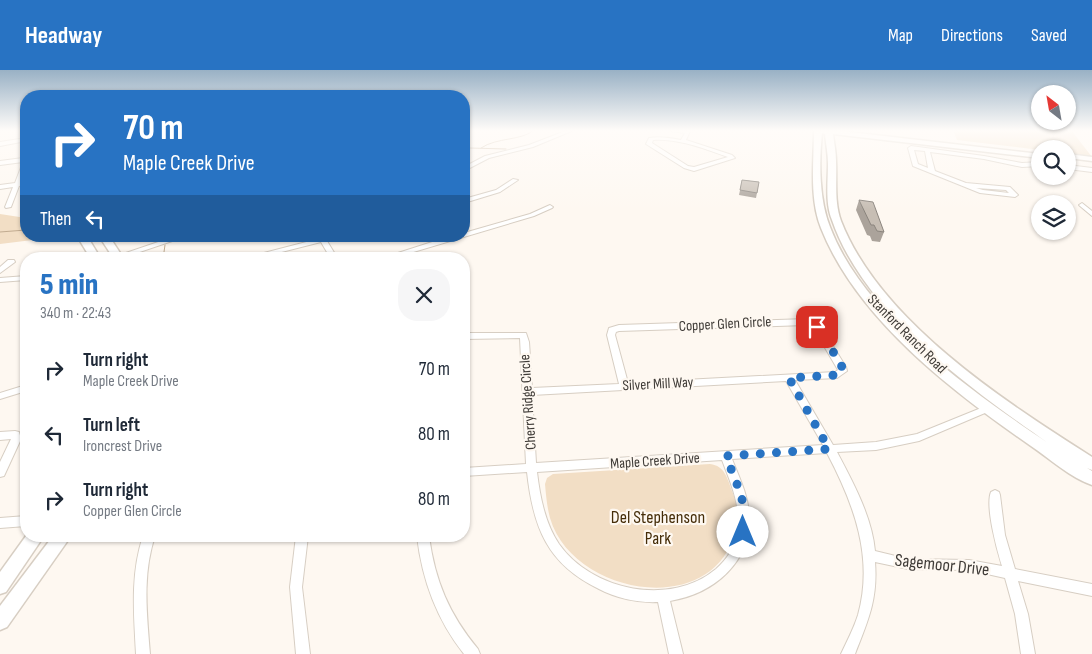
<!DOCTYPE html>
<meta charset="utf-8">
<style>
:root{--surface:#fff;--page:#f6f6f7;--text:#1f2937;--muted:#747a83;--accent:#2873c3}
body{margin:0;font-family:"Sofia Sans Condensed",sans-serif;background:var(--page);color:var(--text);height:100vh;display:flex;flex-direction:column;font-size:19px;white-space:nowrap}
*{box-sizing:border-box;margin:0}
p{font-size:16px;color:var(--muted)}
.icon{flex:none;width:28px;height:28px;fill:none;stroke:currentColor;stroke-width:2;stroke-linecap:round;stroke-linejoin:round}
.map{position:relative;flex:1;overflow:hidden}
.sheet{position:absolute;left:20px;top:182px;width:450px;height:290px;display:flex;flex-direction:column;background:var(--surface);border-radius:20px;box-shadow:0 1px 4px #0004}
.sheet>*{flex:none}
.hud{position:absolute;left:20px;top:20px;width:450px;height:152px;border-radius:20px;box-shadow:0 1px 4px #0004;background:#2873c3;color:#fff;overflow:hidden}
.needle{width:32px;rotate:329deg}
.buttons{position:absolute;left:1031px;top:15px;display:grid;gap:10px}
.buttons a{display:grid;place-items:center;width:45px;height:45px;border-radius:50%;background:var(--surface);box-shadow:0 1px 4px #0004;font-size:25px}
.pin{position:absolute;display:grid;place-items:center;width:42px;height:42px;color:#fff;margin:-21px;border-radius:10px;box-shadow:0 2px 8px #0006}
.me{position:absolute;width:55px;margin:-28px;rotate:0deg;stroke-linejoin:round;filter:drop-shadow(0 0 4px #0008)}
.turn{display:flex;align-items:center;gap:18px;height:105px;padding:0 20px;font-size:22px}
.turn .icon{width:65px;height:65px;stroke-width:2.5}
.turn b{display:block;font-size:35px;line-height:42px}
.then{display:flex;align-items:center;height:48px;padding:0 20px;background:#0003;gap:10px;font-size:19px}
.round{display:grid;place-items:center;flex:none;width:52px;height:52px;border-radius:20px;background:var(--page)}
.head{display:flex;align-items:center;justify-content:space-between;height:85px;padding:0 20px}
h1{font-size:30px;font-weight:800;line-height:38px;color:var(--accent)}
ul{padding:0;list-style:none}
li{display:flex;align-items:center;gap:15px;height:65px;padding:0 20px}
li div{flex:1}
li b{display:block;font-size:19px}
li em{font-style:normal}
header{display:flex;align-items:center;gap:30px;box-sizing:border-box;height:70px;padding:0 25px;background:var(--accent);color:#fff}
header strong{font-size:24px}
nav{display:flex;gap:28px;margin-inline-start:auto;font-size:18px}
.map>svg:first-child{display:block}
.green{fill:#f2dec5}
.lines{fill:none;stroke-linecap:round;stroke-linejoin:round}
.stream{stroke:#c2ac91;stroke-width:1}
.minor-casing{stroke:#d7cec3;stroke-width:2}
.secondary-casing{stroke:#d7cec3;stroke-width:3}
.minor{fill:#fff;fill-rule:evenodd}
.secondary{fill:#fff;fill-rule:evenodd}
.wall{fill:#aba39b}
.building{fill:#c7beb4;stroke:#8b857e}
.route{stroke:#2873c3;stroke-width:9;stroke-dasharray:0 16.2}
.labels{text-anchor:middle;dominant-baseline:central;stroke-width:4.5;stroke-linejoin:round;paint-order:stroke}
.street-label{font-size:15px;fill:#3f3b37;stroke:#fef8f1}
.near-park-label{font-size:18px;fill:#452d09;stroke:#fef8f1}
.near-street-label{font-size:18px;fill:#3f3b37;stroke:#fef8f1}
</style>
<header>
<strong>Headway</strong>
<nav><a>Map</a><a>Directions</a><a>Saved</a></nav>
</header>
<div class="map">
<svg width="1092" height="584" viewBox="0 0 1092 584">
<rect width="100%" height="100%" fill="#fef8f1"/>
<g class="green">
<polygon points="953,60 1071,60 1092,87 1068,84 1068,79 1040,80 957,70"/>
<polygon points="0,144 26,148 26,166 65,166 0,174"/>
<path d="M710,394C725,396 727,408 732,421C738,435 738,448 735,462C713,549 573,526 550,448C547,437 546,425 545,414L547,408L553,404Z"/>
</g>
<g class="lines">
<g class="stream">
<polyline points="535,60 543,60"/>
<polyline points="552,60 556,61"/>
<path d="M481,78C497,67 522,71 534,60"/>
<polyline points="464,80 470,78 506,79"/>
<polyline points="0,162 26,160"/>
<polyline points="159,166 161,168"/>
<polyline points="163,189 165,175"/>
</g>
<g class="minor-casing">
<g id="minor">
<polygon points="568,60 574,60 533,77 489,88 464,101 464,97 485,86 529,75"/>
<path d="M665,60L690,61L686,70L732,85L735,88L694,101L684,98L646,74L649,68C660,66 670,68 681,70L685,63ZM653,70C678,68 705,79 728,87L694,97L688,96L652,73Z"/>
<polygon points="26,68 26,71 0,76 0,72"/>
<path d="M911,76L984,86L1022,93L1040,92V96L1022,97L984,89L930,82L935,101L966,113L1010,117L1018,125L1015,127L980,123L913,96L908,78ZM914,80L925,81L928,98L918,94ZM976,118L1006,120L1009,123L983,120Z"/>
<polygon points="23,88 26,90 26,98 21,112 26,111 26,115 19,116 11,137 6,138 5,137 13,117 0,119 0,115 15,113 23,92 0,95 0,91"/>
<polygon points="1068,95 1092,98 1092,102 1068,99"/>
<polygon points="513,109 518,110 500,122 464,133 464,129 496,120"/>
<polygon points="1082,133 1092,141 1092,146 1080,136 1079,135"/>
<polygon points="550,135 553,137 552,138 534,146 390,189 379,189 451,166 464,166 464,163 530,144"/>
<polygon points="176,166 187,166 119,189 108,189"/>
<polygon points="317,166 341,166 327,171 338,189 331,189 321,172 254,189 241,189 318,169"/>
<polygon points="8,190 14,190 15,192 0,203 0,197"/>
<polygon points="26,206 26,210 0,212 0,208"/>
<path d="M807,249L820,255L846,297L847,301L837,308L795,310L833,375L876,372L917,364L986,336H992L994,338L992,340L919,371L876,380L837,382C853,412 872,447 875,481L908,489L969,490L1002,496C997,480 985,436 991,422L995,420L999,422L1000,425L1005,465L1015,499L1092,514V526L1018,511L1028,544L1035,584H1021L1015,544L1005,508L969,500L908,499L875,492C878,529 868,551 855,584H841C847,571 854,558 858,545C874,488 854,434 827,383L732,389C739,407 748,425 749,444C753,491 714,524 670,531L683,584H669L658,532C638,533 616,528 599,519C547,494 533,457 527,402L464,406V398L526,394L520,268L464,269V263H526L529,272L532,318L619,314L607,265L609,258L619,255ZM806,255L814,259L838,300L835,302L628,313L615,265L616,262L619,261ZM786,311L823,375L536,393L532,325ZM722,390C731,414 742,437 737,464C735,478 726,490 716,499C671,537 592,521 559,474C545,453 540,427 537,402Z"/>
<polygon points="26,315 26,321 0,329 0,323"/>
<polygon points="15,361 19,362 21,369 4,406 0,407 0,392 11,369 0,370 0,362"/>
<polygon points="26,446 26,456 0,458 0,448"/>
<path d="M143,466H155C142,505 147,544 150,584H136C134,544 130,505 143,466Z"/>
<polygon points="296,466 308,466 302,517 310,584 296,584 290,517"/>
<path d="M417,466H429C435,511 449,544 478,579L480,584H464C437,550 422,510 417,466Z"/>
</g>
</g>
<g class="secondary-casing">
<g id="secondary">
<path d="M814,60H832L1040,84V88L833,64C834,73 836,82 836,91C837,110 834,132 841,151C880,251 1004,331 1092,387V400L1087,398L1092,401V415C1071,408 1050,389 1031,376C953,322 857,249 821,158C809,128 814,91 814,60ZM822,63L825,64C826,74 828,84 828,94C828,112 825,133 832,150C864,243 971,319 1048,373C972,322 863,245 830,157C819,130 819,91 822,63Z"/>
<polygon points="1068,84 1092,87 1092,91 1068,88"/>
<polygon points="77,166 87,166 101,189 91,189"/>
<polygon points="99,166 109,166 124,189 114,189"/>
<polygon points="26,466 44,466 6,522 0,524 0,502"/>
<polygon points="53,466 71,466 7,557 0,560 0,536"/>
</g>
</g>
<use href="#minor" class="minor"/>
<use href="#secondary" class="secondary"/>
</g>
<g class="wall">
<polygon points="742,110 759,112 756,128 739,125"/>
<polygon points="859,130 884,162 880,172 872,171 870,166 867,165 856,140"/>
</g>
<g class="building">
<polygon points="742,110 759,112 757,123 740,120"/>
<polygon points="859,130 873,132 884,162 877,161 874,155 871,155"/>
</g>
<linearGradient id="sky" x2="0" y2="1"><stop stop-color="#99b1c5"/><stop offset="0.43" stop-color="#fffcf9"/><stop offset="1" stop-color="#fffcf9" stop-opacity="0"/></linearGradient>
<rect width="1092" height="141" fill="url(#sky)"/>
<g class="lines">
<polyline class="route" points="743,462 742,427 726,386 829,379 789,308 837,305 843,301 841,294 817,257"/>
</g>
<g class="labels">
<g class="street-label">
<text transform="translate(725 254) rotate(-3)">Copper Glen Circle</text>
<text transform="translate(907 264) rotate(45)">Stanford Ranch Road</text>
<text transform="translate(658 314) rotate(-3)">Silver Mill Way</text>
<text transform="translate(528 332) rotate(-94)">Cherry Ridge Circle</text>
<text transform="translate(655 391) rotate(-4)">Maple Creek Drive</text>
</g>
<g class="near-park-label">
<text x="658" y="447">Del Stephenson<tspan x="658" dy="21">Park</tspan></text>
</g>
<g class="near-street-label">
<text transform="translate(942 495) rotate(6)">Sagemoor Drive</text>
</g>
</g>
</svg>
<div class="buttons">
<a><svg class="needle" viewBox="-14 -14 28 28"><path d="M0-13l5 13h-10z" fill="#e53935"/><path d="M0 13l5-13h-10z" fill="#747a83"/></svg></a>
<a><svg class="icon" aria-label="search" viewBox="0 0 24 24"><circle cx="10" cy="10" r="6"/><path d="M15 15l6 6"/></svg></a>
<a><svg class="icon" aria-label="layers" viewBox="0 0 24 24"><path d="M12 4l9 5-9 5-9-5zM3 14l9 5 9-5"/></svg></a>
</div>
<div class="pin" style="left:817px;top:257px;background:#d93025"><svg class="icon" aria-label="arrive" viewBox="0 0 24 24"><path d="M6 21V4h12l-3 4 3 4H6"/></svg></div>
<svg class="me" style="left:743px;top:462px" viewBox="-20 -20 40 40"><circle r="19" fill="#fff"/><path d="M0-13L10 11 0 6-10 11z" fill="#2873c3"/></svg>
<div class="hud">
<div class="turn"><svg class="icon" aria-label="right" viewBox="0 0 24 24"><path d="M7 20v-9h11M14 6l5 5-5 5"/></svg><div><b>70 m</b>Maple Creek Drive</div></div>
<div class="then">Then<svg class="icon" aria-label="left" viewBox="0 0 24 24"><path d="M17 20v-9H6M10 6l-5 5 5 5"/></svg></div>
</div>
<section class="sheet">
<div class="head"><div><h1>5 min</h1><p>340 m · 22:43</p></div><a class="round"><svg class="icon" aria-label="close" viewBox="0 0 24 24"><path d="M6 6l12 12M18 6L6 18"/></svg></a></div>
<ul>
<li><svg class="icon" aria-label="right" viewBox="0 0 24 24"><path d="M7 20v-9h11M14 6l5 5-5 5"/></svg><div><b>Turn right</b><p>Maple Creek Drive</p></div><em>70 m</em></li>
<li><svg class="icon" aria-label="left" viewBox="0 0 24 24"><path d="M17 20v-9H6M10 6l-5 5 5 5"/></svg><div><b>Turn left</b><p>Ironcrest Drive</p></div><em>80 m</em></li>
<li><svg class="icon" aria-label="right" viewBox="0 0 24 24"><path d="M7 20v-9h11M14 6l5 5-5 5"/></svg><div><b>Turn right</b><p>Copper Glen Circle</p></div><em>80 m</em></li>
</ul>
</section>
</div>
